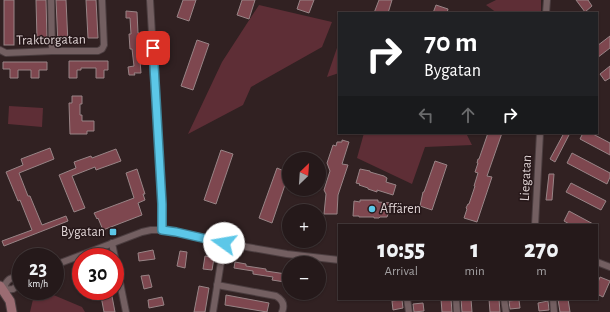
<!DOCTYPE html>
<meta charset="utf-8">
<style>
:root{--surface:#25191a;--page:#312627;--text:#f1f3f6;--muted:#a3a0a2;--line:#423839}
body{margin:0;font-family:"Alegreya Sans",sans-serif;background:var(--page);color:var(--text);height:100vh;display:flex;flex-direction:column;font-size:15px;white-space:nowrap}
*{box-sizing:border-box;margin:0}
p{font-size:13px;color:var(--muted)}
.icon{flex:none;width:22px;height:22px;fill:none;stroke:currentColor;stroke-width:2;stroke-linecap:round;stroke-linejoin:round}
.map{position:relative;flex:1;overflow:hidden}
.drawer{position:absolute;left:338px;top:224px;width:260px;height:76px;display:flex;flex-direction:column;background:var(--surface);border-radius:0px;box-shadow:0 1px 3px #0004,0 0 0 1px var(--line)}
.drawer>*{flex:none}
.hud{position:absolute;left:338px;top:12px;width:260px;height:122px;border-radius:0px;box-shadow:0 1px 3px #0004,0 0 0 1px var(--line);background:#202124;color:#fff;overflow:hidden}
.needle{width:26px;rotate:25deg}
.controls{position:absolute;left:282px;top:152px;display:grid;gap:8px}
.controls a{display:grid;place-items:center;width:44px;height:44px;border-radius:50%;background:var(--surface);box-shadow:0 1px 3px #0004,0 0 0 1px var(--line);font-size:20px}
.speed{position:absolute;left:12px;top:248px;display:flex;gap:8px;font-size:20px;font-weight:700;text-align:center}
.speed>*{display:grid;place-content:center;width:52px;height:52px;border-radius:50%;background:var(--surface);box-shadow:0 1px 3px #0004,0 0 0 1px var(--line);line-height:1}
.speed small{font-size:10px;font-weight:400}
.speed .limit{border:6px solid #d22;background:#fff;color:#111}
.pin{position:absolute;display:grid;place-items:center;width:34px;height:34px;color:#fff;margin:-17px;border-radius:8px;box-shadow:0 2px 6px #0006}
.me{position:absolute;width:44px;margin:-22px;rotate:283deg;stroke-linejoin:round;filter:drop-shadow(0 0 3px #0008)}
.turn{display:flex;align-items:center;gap:14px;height:84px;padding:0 20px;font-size:18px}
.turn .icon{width:52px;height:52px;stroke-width:2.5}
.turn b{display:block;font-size:28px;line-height:34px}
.lanes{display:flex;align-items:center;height:38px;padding:0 20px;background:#0003;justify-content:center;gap:20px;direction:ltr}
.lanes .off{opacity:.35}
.eta{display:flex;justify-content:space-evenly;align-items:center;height:68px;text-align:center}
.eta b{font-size:24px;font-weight:800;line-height:28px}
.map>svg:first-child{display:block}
.green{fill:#5e2e36}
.building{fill:#7e474f;stroke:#988486}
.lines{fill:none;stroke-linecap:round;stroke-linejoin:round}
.street-casing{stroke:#4c3e40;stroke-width:8}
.secondary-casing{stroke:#4c3e40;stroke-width:11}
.street{stroke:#735f61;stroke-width:6}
.secondary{stroke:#9b6c72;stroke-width:9}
.route-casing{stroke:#3c8197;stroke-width:10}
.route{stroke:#5cc7e8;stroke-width:7}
.poi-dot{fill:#5cc7e8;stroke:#261719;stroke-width:1.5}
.labels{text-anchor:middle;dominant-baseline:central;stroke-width:3;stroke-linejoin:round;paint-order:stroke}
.street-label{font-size:14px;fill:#dfd3d4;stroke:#261719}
.poi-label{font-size:14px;fill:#dfd3d4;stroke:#261719;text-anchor:start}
</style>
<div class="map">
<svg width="610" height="312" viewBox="0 0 610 312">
<rect width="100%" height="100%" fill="#312122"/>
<g class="green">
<polygon points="496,0 541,0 541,13 497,13 486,5"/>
<polygon points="259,5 332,22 322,47 251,87 243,105 188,134 222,62"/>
<polygon points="339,42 339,73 327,77"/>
<polygon points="9,106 43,108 42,127 8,124"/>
<polygon points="364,133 466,133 472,145 425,147 412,184 357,158"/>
<polygon points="35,291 44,291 82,307 85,312 30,312"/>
</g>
<g class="building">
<rect x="4" y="0" width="10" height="45"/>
<polygon points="36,0 46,0 47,39 37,39"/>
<polygon points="56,0 66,0 68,44 58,45"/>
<polygon points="86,0 96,0 98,38 88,38"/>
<polygon points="183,0 196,0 189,21 177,17"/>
<polygon points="242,0 255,0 249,19 237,15"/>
<polygon points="300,0 314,0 309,13 297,9"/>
<polygon points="379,0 392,0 388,13 374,13"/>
<polygon points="576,0 588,0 592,6 585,12"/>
<polygon points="436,5 448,9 447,13 433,13"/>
<polygon points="126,11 137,12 138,33 139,33 140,48 139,48 141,73 134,73 135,75 129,75 128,67 134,66 132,49 130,49 129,34 131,34 130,18 126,18"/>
<polygon points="610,36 610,48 597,58 597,46"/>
<polygon points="197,40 209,44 193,90 181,86"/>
<polygon points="69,61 108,61 108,70 104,70 104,78 96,78 96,68 81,68 81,70 77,70 77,78 69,78"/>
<polygon points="3,62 47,62 47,70 39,70 39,78 31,78 31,70 18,70 18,78 10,78 10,69 3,69"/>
<polygon points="610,66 610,78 605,81 600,74"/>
<polygon points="72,96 82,96 82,104 80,104 80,115 82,115 82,121 94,121 94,131 87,131 87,134 70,134 69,103 72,103"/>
<polygon points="488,133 502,133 487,176 492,177 477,222 464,218 467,209 466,208 468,204 469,204 475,186 474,186 478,173 475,172 478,163 477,163 478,159 479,159"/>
<polygon points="564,133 570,133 555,162 550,159"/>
<polygon points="583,133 591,133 610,143 610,155 580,139"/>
<polygon points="342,140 349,142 342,164 348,165 338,195 337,214 324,214 326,194 324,190 330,171 327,163 333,145 336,146 337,142 342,142"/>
<polygon points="50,148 54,159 19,173 28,196 30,196 42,225 66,216 68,221 4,246 2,241 32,230 20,200 18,201 6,172 23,165 21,159"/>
<polygon points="116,149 121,161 96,170 95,167 72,176 85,208 74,212 59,175 76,168 74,162 91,156 92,158"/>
<polygon points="221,150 233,154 216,204 204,200"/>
<polygon points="572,153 610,173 610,177 607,184 567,163"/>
<polygon points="435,161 447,165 432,210 420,206 423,192 424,192"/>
<polygon points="277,168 289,173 272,223 259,218"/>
<polygon points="137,169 145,194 143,194 145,200 138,203 142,215 103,230 98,218 97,219 94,213 134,198 126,173"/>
<polygon points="360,169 370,171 370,172 384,176 387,178 386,182 396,185 393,195 377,190 377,192 368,189 368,188 359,185 360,184 356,183"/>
<polygon points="549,174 554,174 552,200 546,200"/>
<polygon points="571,183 606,201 601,210 566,192"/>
<polygon points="360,200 378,200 378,202 392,203 387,217 380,217 379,218 374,218 374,217 359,217 359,216 353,216 354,201 360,202"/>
<polygon points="569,211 595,225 571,225 564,221"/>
<polygon points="153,250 155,259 139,261 138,253"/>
<polygon points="180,251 187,252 185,268 177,266"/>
<polygon points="205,256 214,258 212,270 203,269"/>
<polygon points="235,262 246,264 246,266 266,269 266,271 286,274 285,282 272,280 273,277 253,274 253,271 234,268"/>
<polygon points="149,275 152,287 144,289 141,276"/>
<polygon points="600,277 610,281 603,297 597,294 597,285"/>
<polygon points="199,286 209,288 205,312 194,312"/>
<polygon points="100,291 111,291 115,312 104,312"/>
<polygon points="226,295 269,303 267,312 225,305"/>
<polygon points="162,297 164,305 149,308 148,300"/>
<polygon points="441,299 451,299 452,312 442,312"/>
<polygon points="461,299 471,299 472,312 462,312"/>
<polygon points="489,299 499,299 500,312 490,312"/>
<polygon points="558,299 568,299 570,312 560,312"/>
<polygon points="402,300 403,308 393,310 392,301"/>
<polygon points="519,300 520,308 510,309 509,301"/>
<polygon points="548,301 549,310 539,311 538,303"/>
<polygon points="423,303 424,311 414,312 413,304"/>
</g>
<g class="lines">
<g class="street-casing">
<g id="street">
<polyline points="51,0 52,51"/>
<polyline points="150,0 162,204 162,230"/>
<polyline points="546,13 547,0"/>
<polyline points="0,50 6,53 52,51 98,51 102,49 104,45 102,0"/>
<polyline points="535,225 540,133"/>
<polyline points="112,243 126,312"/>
<polyline points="597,262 610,267"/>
<polyline points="55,265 142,232 151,230 162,230 177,232 224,243 287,254 339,260"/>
<path d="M21,276C10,278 7,278 3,290L13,289L21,283"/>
<path d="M217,285L276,296C283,300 285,305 282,312"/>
<polyline points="407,299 409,312"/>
<polyline points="456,299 457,312"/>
<polyline points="504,299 506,312"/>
<polyline points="553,299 554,312"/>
<polyline points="213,312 224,243"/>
</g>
</g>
<g class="secondary-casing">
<polyline id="secondary" points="0,286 10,301 12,312"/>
</g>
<use href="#street" class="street"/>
<use href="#secondary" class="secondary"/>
</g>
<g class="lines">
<g class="route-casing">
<polyline id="route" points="153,48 162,204 162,230 176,232 224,243"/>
</g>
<use href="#route" class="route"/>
</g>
<g class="poi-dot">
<circle cx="372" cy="209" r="4"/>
<rect x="109" y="228" width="8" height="8" rx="2"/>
</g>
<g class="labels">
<g class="street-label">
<text transform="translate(51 40) rotate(-1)">Traktorgatan</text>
<text transform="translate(526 178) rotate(-87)">Liegatan</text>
</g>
<g class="poi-label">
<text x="380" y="209">Affären</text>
<text x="105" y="232" text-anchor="end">Bygatan</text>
</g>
</g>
</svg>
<div class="controls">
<a><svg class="needle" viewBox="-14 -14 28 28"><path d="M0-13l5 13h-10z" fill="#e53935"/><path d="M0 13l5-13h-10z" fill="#a3a0a2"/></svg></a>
<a>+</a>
<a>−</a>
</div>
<div class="speed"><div>23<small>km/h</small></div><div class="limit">30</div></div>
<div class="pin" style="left:153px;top:48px;background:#d93025"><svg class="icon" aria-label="arrive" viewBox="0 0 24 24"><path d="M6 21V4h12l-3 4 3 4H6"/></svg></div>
<svg class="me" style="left:224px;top:243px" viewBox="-20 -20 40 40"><circle r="19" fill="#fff"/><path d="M0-13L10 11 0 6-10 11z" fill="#5cc7e8"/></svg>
<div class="hud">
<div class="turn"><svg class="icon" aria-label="right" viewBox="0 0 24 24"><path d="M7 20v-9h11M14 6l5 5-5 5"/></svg><div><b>70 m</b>Bygatan</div></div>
<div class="lanes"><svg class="icon off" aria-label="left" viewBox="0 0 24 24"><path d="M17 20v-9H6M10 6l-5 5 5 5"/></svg><svg class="icon off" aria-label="ahead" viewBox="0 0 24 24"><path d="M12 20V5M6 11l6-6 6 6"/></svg><svg class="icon" aria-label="right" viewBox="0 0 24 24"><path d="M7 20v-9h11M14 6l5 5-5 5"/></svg></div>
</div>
<section class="drawer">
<div class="eta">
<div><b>10:55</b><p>Arrival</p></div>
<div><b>1</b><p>min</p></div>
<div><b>270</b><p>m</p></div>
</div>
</section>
</div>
